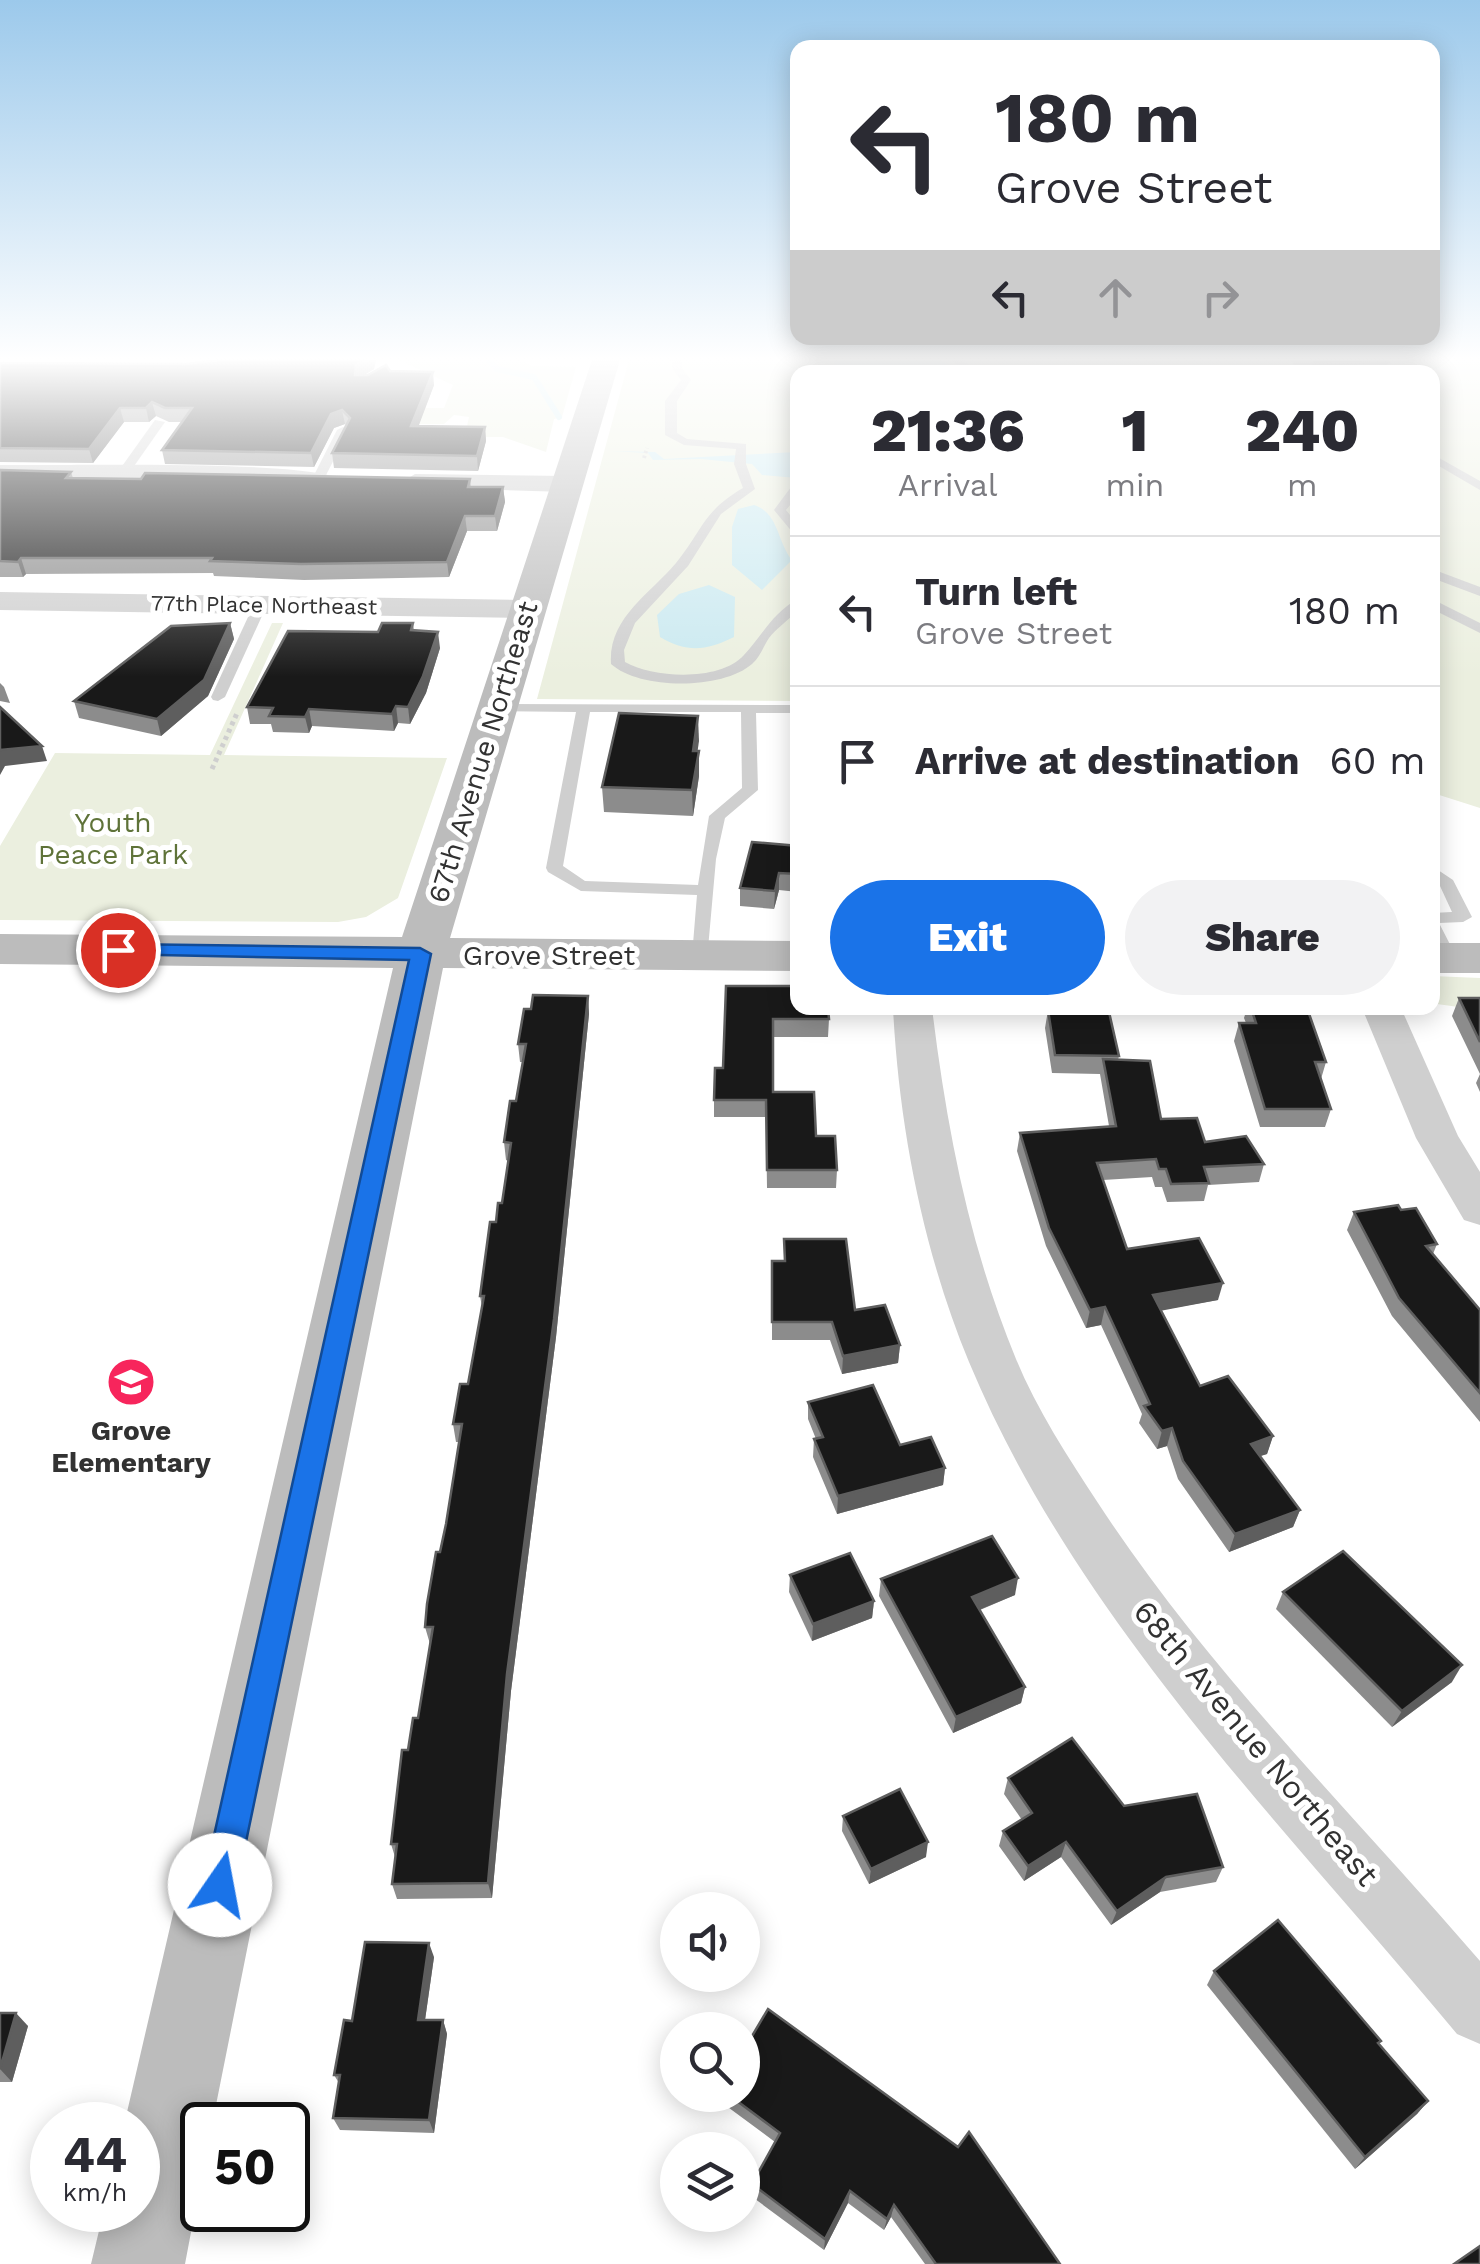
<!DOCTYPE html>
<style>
:root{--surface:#fff;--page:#f2f2f3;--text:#2b2b33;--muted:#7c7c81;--line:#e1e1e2;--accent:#1a73e8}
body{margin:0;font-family:"Work Sans",sans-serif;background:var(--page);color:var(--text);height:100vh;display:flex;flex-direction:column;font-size:38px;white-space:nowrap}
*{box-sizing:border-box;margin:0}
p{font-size:32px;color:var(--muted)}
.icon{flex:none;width:55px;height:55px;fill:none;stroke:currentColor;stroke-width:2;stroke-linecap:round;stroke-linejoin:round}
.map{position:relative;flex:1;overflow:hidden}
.details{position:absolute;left:790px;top:365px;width:650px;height:650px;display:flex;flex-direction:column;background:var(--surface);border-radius:20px;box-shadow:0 5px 25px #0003}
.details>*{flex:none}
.top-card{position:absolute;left:790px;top:40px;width:650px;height:305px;border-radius:20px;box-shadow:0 5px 25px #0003;background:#fff;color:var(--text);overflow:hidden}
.tools{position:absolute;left:660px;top:1892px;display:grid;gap:20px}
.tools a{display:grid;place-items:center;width:100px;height:100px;border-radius:50%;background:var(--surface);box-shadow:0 5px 25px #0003;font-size:50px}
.speed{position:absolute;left:30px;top:2102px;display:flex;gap:20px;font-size:50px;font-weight:700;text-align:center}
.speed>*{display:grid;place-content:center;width:130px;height:130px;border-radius:50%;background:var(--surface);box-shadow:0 5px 25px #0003;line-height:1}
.speed small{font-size:25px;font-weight:400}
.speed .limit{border:5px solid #111;border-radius:15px;background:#fff;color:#111}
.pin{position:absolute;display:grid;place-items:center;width:85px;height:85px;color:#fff;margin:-42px;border:5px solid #fff;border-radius:50%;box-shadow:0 2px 10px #0007}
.me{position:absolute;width:110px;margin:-55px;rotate:12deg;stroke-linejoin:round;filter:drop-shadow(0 0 8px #0008)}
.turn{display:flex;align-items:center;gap:35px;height:210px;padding:0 40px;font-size:45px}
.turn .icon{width:130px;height:130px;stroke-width:2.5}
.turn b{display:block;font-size:70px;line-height:85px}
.lanes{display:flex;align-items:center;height:95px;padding:0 40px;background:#0003;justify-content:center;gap:50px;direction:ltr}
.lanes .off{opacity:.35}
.eta{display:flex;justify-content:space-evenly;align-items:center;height:170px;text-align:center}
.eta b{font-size:60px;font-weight:800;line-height:70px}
.primary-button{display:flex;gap:20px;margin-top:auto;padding:20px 40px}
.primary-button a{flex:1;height:115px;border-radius:60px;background:var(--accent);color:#fff;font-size:40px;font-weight:800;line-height:115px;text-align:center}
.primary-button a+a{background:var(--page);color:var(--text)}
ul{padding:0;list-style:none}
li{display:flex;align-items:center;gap:30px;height:150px;padding:0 40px;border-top:2px solid var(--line)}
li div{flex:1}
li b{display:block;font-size:38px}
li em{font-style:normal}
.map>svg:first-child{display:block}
.green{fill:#ebefdf}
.water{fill:#cae9f0}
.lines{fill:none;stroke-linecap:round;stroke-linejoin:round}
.stream{stroke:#cae9f0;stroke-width:6}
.path-far1{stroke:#cfcfcf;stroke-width:4;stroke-dasharray:2.5 2.5;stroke-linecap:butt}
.path{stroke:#cfcfcf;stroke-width:5;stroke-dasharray:4 4;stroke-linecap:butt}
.lane{fill:#cfcfcf;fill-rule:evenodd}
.street{fill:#cfcfcf;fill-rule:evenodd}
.secondary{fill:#bcbcbc;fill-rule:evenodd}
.wall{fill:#8c8c8c}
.shaded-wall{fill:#5e5e5e}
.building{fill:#191919;stroke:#5e5e5e;stroke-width:2.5}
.route{fill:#1a73e8;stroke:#114b97;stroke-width:2.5}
.labels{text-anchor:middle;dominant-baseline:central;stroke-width:10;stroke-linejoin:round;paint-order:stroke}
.far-street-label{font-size:22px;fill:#323232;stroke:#fff}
.street-label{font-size:28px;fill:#323232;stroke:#fff}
.park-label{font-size:28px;fill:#5f7339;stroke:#fff}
.poi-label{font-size:28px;font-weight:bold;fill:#323232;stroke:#fff}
.near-street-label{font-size:32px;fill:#323232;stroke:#fff}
</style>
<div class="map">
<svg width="1480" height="2264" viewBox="0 0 1480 2264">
<rect width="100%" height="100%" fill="#fff"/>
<g class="green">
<polygon points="399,360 522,360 532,366 576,367 562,417 554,419 546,452 503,437 398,437 466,431 469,417 454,415 444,424 405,424 404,408 444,408 453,385"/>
<polygon points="629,360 1480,360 1480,808 1433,793 1432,372 798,372 797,701 537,699"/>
<polygon points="272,623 283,623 224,755 447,758 398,898 366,917 338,922 0,920 0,846 55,753 210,755"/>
<polygon points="1432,976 1480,978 1480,1010 1437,1004"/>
</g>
<g class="water">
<polygon points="834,360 941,360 958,372 839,372 834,371"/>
<polygon points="611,451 655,452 664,459 797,452 797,478 762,475 752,464 701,459 653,460 648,453"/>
<path d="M754,505C779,513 777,542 792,560L762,590L732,565V527L738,509Z"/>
<path d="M709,585L735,597L734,637C706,651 687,653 660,637L657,615L679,594Z"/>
</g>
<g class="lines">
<polyline class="stream" points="489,360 497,369 534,377 559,417"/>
<polyline class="path-far1" points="644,458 647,448"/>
<polyline class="path" points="212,769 238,711"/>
<g class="lane">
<path d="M672,360H682V368L691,380L677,401V433L687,439L746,444V464L755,489L721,514L688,566L635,623L624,650L625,662C653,678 720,682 744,655C762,636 773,612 798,599V611C788,620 777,628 769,638C763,647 760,657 752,664C722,690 640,690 611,664C608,618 650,594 676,563C703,530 702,512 743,488L734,464L736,449L684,445L665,435V401L681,380L672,368Z"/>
<polygon points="950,360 962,360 978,372 967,372"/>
<polygon points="155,420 165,422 125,479 117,479 115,476"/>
<polygon points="343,427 349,430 323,481 313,484 311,481 337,430"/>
<polygon points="1432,454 1480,481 1480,490 1432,462"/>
<polygon points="794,483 798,483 798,495 786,510 798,525 798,539 774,510"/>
<polygon points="1432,569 1480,587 1480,596 1432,578"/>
<polygon points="1432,599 1480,623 1480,633 1432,609"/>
<polygon points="255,602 267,605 225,697 218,701 213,700 211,697"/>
<path d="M496,704L798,705V713H756L758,790L725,818L716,859L707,960L701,962L692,956L697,895L581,891L548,872L546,868L576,712L491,711L489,708ZM590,712H741L742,788L709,816L698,885L585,881L563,866Z"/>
<polygon points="1432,866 1453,880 1472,917 1463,922 1439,923 1457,958 1448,964 1442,962 1432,944 1432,913 1452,912 1440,886 1432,880"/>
</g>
<g class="street">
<path d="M0,465C46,466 323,459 342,481L329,489L270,483L0,481Z"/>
<polygon points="415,474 566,476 579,484 566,492 406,487 402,482"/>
<polygon points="0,592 528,600 538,603 542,609 538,615 528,618 0,610"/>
<path d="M893,1008H932C947,1130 969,1245 1016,1359C1037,1410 1068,1457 1098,1503C1207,1670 1351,1811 1480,1961V2044L1457,2034C1282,1823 1076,1619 969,1362C923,1251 899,1127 893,1008Z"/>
<polygon points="1362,1008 1401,1008 1458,1136 1480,1172 1480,1225 1464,1220 1416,1138"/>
</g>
<g class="secondary">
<polygon points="592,360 620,360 450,938 798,941 798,971 443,968 212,2125 202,2125 202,2174 185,2264 91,2264 104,2210 138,2210 138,2125 124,2125 393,968 0,964 0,934 402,937"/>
<rect x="1432" y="943" width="48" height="30"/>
</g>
</g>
<g class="wall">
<polygon points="222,360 376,360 374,369 364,375 390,371 434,385 418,426 485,427 486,441 478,471 334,468 332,453 346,425 345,424 334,428 314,467 165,464 162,450 182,422 169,422 156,416 149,422 124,422 93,463 0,462 0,363 186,364"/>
<polygon points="1290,360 1386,360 1388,362 1385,372 1300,372"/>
<polygon points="0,470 71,472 73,478 141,479 470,479 471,487 503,487 505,502 497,531 467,531 449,577 304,580 214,576 213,573 26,574 23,577 0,577"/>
<polygon points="230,623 234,639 208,696 161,736 79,718 74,701"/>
<polygon points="413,623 414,630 440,648 426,693 410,724 398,723 394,731 312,726 309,733 273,732 271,724 250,724 247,707 378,632"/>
<polygon points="0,683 4,687 10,703 0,701"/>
<polygon points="698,716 697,751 699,751 699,776 693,816 604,812 602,787"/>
<polygon points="798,846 798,892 779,890 774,909 740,906 740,888"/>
<polygon points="726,986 829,1019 828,1037 773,1037 773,1092 816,1136 837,1170 836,1188 767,1188 766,1117 714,1117 714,1100 723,1068"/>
<polygon points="588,996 589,1014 556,1337 511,1691 492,1898 397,1899 392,1884 395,1857 391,1844 408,1750 418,1718 430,1644 425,1627 446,1524 460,1442 456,1442 453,1424 468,1384 482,1307 480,1296 496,1222 502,1203 508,1161 506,1160 504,1142 516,1101 523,1062 520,1062 518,1044 531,1009"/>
<polygon points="1459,998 1480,998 1480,1092 1476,1083 1480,1074 1452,1016"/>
<polygon points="1247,1008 1307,1008 1326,1062 1321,1079 1331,1109 1325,1127 1260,1127 1234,1041 1239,1023 1246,1023 1244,1018"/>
<polygon points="1048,1010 1119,1056 1118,1060 1161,1119 1205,1142 1264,1164 1259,1182 1208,1185 1204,1201 1167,1202 1162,1187 1155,1187 1152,1177 1103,1180 1127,1249 1218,1300 1161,1310 1200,1386 1273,1436 1267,1454 1260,1456 1300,1510 1293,1527 1229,1552 1178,1479 1167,1446 1157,1449 1139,1423 1142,1414 1101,1325 1086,1328 1046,1246 1017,1151 1020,1133 1109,1126 1100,1074 1052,1073 1045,1028"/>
<polygon points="1401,1210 1437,1244 1433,1254 1480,1310 1480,1422 1392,1316 1347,1230 1354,1212"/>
<polygon points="784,1239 855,1310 900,1345 898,1363 842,1374 830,1340 772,1340 772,1261 784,1261"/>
<polygon points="808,1402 945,1468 943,1485 837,1514 813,1457 814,1439 816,1439 808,1419"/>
<polygon points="790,1575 874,1601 872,1618 812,1641 789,1592"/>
<polygon points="881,1579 1015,1595 980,1610 1025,1687 1021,1703 953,1733 879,1596"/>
<polygon points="1283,1592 1452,1682 1392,1727 1276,1609"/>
<polygon points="1008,1778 1124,1806 1223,1867 1216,1882 1160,1892 1111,1925 1061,1857 1024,1881 999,1846 1003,1831 1022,1820 1004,1794"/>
<polygon points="843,1816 926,1857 869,1884 842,1831"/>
<polygon points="434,1957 425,2020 443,2020 447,2034 434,2133 340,2130 333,2118 339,2083 334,2075 352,2021"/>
<polygon points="1214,1971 1379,2044 1428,2101 1417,2114 1355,2169 1207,1985"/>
<polygon points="0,2013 28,2026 12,2082 0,2082"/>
<polygon points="721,2095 742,2095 1060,2264 925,2264 891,2217 884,2230 848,2203 824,2250 751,2196 752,2184 775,2142 721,2102"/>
</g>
<g class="shaded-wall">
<polygon points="364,360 376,360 374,369 358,379 355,375 356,365"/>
<polygon points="433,372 434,385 413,441 411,426"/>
<polygon points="152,402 156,416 149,422 146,408"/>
<polygon points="120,408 124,422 93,463 89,449"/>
<polygon points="342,410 345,424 334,428 314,467 311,453 331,414"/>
<polygon points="485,427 486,441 478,471 477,456"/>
<polygon points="503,487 505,502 497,531 495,516"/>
<polygon points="465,516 467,531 449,577 447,562"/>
<polygon points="21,558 26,574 23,577 18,562"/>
<polygon points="230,623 234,639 208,696 161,736 157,719"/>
<polygon points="438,632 440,648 426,693 410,724 408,707"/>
<polygon points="396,706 398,723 394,731 392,714"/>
<polygon points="309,709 312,726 309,733 305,717"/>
<polygon points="698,716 699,741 694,776 693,751"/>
<polygon points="42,746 47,761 5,766 0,775 0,750"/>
<polygon points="699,751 699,776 693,816 692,790"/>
<polygon points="779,873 779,890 774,909 775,891"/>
<polygon points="588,996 589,1014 556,1337 511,1691 492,1898 488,1883 507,1674"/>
<polygon points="1223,1283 1218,1300 1149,1313 1153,1295"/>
<polygon points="1105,1307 1101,1325 1086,1328 1090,1310"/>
<polygon points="900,1345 898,1363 842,1374 843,1356"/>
<polygon points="1172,1428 1167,1446 1157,1449 1162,1431"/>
<polygon points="1273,1436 1267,1454 1245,1461 1251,1444"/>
<polygon points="945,1468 943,1485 837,1514 838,1496"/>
<polygon points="1300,1510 1293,1527 1229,1552 1235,1534"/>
<polygon points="1018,1578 1015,1595 969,1614 972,1597"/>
<polygon points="874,1601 872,1618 812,1641 813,1624"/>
<polygon points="1462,1665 1452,1682 1392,1727 1402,1711"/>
<polygon points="1025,1687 1021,1703 953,1733 956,1717"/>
<polygon points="928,1842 926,1857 869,1884 871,1869"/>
<polygon points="1066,1842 1061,1857 1024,1881 1028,1866"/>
<polygon points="1166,1877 1160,1892 1111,1925 1117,1911"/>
<polygon points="429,1943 434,1957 423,2034 418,2020"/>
<polygon points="16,2013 28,2026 12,2082 0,2069"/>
<polygon points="443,2020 447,2034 434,2133 429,2120"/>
<polygon points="1428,2101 1417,2114 1355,2169 1365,2157"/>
<polygon points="850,2191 848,2203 824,2250 825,2239"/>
<polygon points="894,2205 891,2217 884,2230 887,2219"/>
</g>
<g class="building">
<polygon points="222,360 364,360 356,365 355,375 368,375 386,365 390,371 433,372 411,426 485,427 477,456 332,453 350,418 342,410 331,414 311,453 162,450 192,408 165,408 152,402 146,408 120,408 89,449 0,448 0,363 186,364"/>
<polygon points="1311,360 1386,360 1388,362 1314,364"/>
<polygon points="0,470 71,472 66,478 141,479 145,473 470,479 468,487 503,487 495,516 465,516 447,562 301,564 210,561 212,558 21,558 18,562 0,561"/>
<polygon points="230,623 204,680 157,719 74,701 171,626"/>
<polygon points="382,623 413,623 411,630 438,632 423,676 408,707 396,706 392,714 309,709 305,717 269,716 273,708 247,707 288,631 378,632"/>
<polygon points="0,707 42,746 0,750"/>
<polygon points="619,713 698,716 693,751 699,751 692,790 602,787"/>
<polygon points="752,842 798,846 798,874 779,873 775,891 740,888"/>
<polygon points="726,986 798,986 798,1008 828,1008 829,1019 773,1019 773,1092 814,1092 816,1136 835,1136 837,1170 767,1170 766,1100 714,1100 715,1068 723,1068"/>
<polygon points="533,995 588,996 554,1319 507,1674 488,1883 392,1884 397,1844 391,1844 402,1750 408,1750 413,1718 418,1718 433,1627 425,1627 427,1604 436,1552 440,1552 446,1524 462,1424 453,1424 460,1384 468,1384 484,1296 480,1296 490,1222 496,1222 498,1203 502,1203 511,1143 504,1142 510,1101 516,1101 526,1044 518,1044 524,1009 531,1009"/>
<polygon points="1459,998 1480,998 1480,1042"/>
<polygon points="1251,1008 1307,1008 1326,1062 1315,1062 1331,1109 1265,1109 1239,1023 1256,1023"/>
<polygon points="1048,1010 1109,1012 1119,1056 1055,1055"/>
<polygon points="1103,1059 1150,1061 1161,1119 1197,1118 1205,1142 1246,1136 1264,1164 1204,1167 1209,1183 1171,1184 1166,1169 1159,1169 1156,1159 1097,1163 1127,1249 1199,1238 1223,1283 1153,1295 1200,1386 1228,1376 1273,1436 1251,1444 1300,1510 1235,1534 1183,1461 1172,1428 1162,1431 1144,1406 1150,1404 1105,1307 1090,1310 1049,1228 1020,1133 1116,1126"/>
<polygon points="1398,1205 1401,1210 1416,1208 1437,1244 1426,1246 1480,1310 1480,1393 1399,1298 1354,1212"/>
<polygon points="784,1239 846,1239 855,1310 885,1305 900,1345 843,1356 832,1322 772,1322 772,1261 785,1261"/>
<polygon points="873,1385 900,1445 931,1437 945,1468 838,1496 814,1439 823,1437 808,1402"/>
<polygon points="992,1536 1018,1578 972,1597 1025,1687 956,1717 881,1579"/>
<polygon points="1343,1551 1462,1665 1402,1711 1283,1592"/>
<polygon points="850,1553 874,1601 813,1624 790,1575"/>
<polygon points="1072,1738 1124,1806 1197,1794 1223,1867 1166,1877 1117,1911 1066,1842 1028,1866 1003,1831 1032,1813 1008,1778"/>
<polygon points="900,1789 928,1842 871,1869 843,1816"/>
<polygon points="1278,1920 1381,2041 1378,2043 1428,2101 1365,2157 1214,1971"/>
<polygon points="365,1942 429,1943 418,2020 443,2020 429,2120 333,2118 340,2075 334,2075 344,2020 352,2021"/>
<polygon points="768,2009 958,2147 969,2132 1060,2264 936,2264 894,2205 887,2219 850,2191 825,2239 752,2184 780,2133 729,2095 742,2095 742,2053"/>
<polygon points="0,2013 16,2013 0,2069"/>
<polygon points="1480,2246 1480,2264 1454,2264"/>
</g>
<linearGradient id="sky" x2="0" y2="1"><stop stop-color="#9cc9eb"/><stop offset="0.53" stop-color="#fff"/><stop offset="1" stop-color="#fff" stop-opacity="0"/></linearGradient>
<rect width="1480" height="677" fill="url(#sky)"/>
<polygon class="route" points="118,944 420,948 431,954 237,1885 232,1897 220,1901 208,1897 203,1885 409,960 111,954 108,950"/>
<defs>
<g id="school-disc" transform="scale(2.5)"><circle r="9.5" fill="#f7255c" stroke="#fff"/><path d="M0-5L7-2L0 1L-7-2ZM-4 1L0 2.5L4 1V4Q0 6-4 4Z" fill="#fff"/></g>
</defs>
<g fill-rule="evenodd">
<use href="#school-disc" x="131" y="1382"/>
</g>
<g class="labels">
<g class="far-street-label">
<text transform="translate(264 605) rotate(1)">77th Place Northeast</text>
</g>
<g class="street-label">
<text transform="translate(483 752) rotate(-73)">67th Avenue Northeast</text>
<text x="549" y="955">Grove Street</text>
</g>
<g class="park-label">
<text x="113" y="822">Youth<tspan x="113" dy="32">Peace Park</tspan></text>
</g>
<g class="poi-label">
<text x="131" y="1430">Grove<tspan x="131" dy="32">Elementary</tspan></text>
</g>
<g class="near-street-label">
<text transform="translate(1256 1743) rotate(50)">68th Avenue Northeast</text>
</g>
</g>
</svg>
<div class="tools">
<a><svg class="icon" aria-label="sound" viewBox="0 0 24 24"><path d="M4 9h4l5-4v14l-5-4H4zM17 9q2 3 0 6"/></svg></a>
<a><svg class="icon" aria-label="search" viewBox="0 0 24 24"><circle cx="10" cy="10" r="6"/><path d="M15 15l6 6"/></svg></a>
<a><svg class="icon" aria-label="layers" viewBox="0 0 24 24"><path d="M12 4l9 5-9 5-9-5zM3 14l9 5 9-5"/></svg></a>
</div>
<div class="speed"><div>44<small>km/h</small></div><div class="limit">50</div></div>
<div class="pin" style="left:118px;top:950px;background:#d93025"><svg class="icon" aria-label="arrive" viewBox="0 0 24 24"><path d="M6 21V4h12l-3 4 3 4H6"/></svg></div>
<svg class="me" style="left:220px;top:1885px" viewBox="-20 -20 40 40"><circle r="19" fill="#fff"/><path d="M0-13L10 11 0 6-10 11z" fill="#1a73e8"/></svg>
<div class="top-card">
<div class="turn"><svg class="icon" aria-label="left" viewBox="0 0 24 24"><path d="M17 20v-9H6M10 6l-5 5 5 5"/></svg><div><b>180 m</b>Grove Street</div></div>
<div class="lanes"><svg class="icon" aria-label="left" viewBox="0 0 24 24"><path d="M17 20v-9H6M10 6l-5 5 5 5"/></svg><svg class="icon off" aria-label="ahead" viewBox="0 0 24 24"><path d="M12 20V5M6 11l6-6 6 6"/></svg><svg class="icon off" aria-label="right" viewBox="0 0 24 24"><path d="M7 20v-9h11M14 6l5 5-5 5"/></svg></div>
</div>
<section class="details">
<div class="eta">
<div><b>21:36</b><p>Arrival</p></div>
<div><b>1</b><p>min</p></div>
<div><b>240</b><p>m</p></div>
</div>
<ul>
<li><svg class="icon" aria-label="left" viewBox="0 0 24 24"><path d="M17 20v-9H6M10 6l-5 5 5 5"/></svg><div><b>Turn left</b><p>Grove Street</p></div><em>180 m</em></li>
<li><svg class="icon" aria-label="arrive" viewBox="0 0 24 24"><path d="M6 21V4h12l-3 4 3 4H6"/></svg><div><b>Arrive at destination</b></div><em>60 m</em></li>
</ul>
<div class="primary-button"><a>Exit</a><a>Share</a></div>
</section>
</div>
